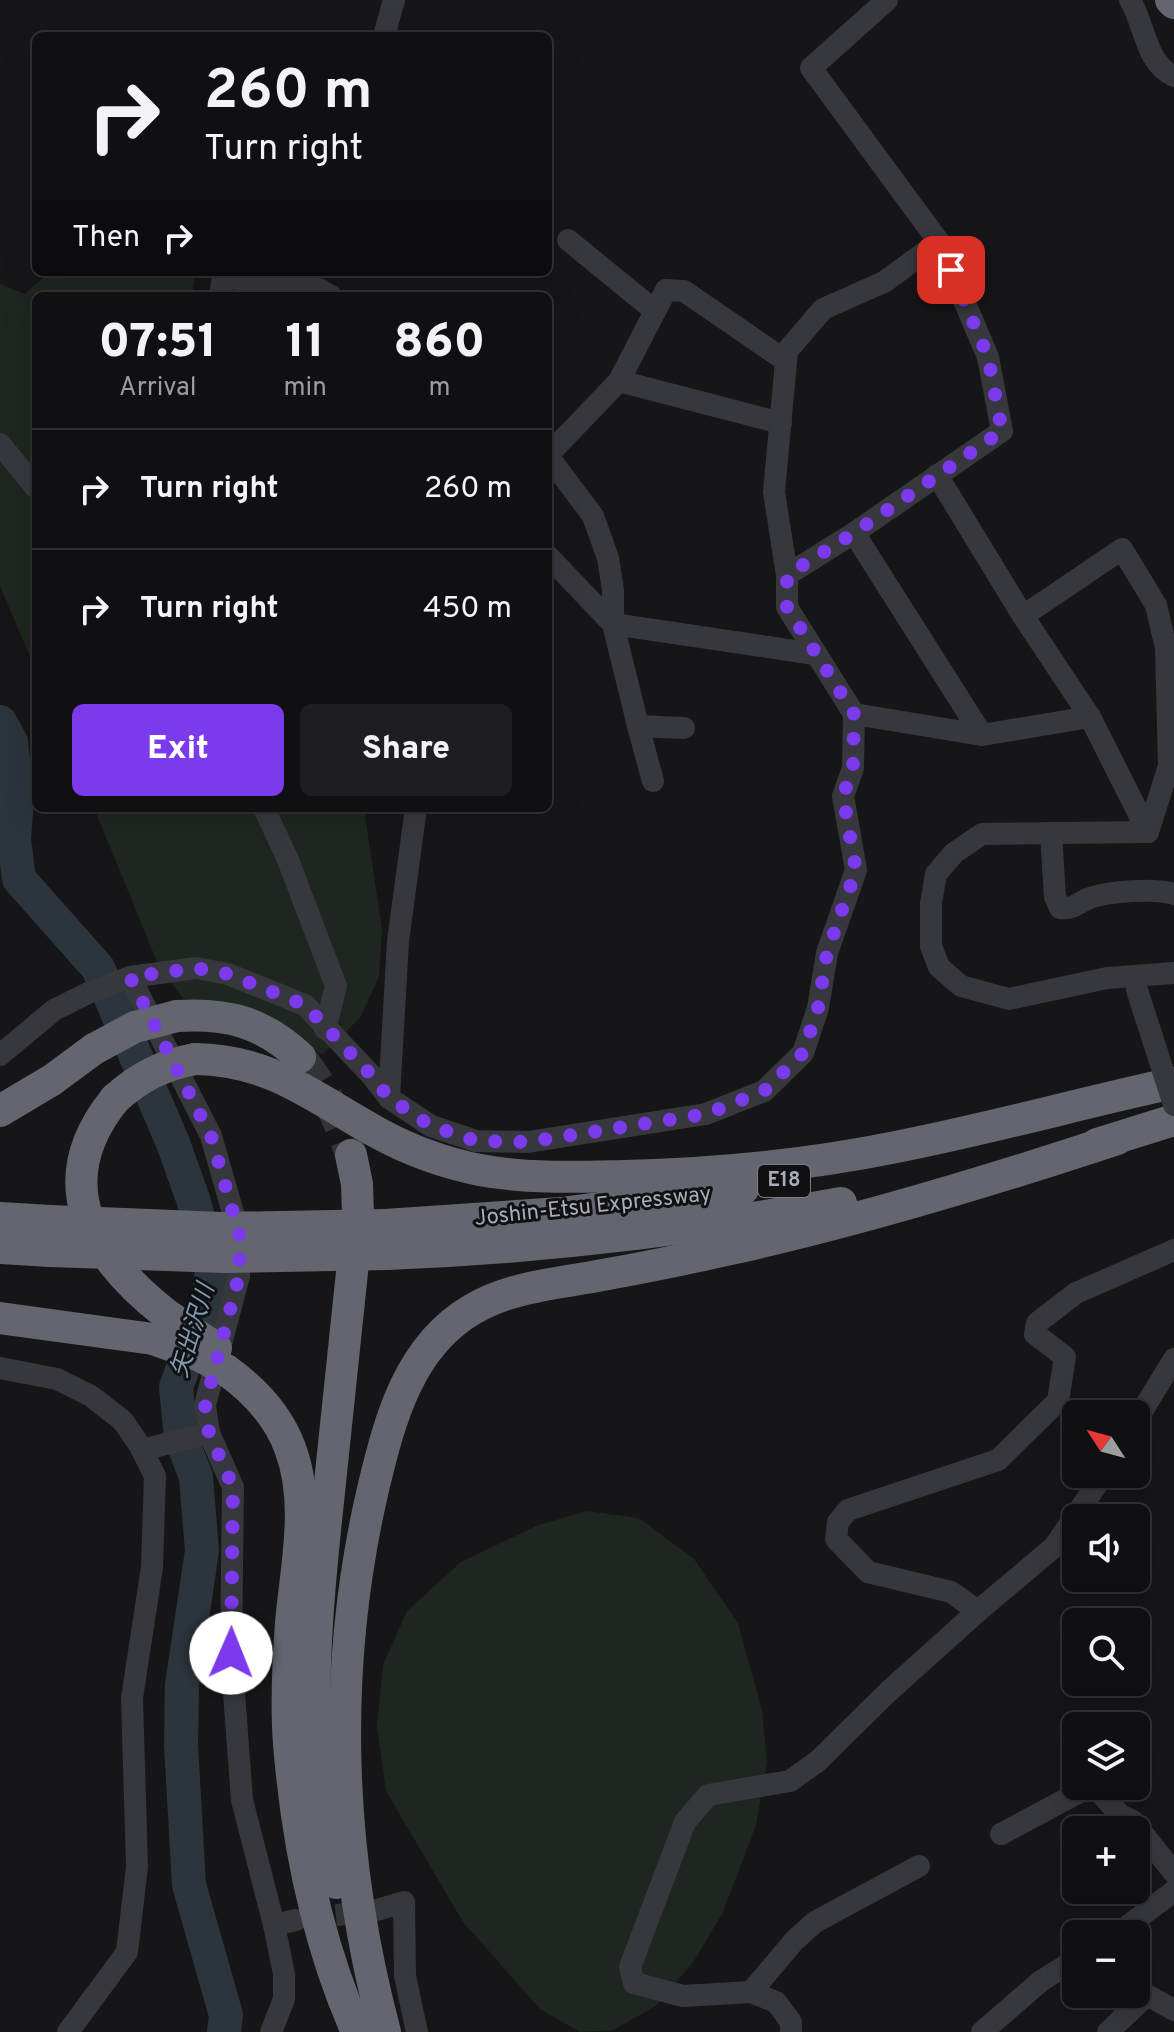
<!DOCTYPE html>
<meta charset="utf-8">
<style>
:root{--surface:#101012;--page:#1e1e20;--text:#f1f3f6;--muted:#9c9d9f;--line:#303032;--accent:#7c3aed}
body{margin:0;font-family:Overpass,"Noto Sans JP",sans-serif;background:var(--page);color:var(--text);height:100vh;display:flex;flex-direction:column;font-size:30px;white-space:nowrap}
*{box-sizing:border-box;margin:0}
p{font-size:26px;color:var(--muted)}
.icon{flex:none;width:44px;height:44px;fill:none;stroke:currentColor;stroke-width:2;stroke-linecap:round;stroke-linejoin:round}
.map{position:relative;flex:1;overflow:hidden}
.sheet{position:absolute;left:32px;top:292px;width:520px;height:520px;display:flex;flex-direction:column;background:var(--surface);border-radius:12px;box-shadow:0 8px 32px #0002,0 0 0 2px var(--line)}
.sheet>*{flex:none}
.top-card{position:absolute;left:32px;top:32px;width:520px;height:244px;border-radius:12px;box-shadow:0 8px 32px #0002,0 0 0 2px var(--line);background:#101012;color:var(--text);overflow:hidden}
.needle{width:52px;rotate:306deg}
.fabs{position:absolute;left:1062px;top:1400px;display:grid;gap:16px}
.fabs a{display:grid;place-items:center;width:88px;height:88px;border-radius:12px;background:var(--surface);box-shadow:0 8px 32px #0002,0 0 0 2px var(--line);font-size:40px}
.pin{position:absolute;display:grid;place-items:center;width:68px;height:68px;color:#fff;margin:-34px;border-radius:16px;box-shadow:0 4px 12px #0006}
.me{position:absolute;width:88px;margin:-44px;rotate:1deg;stroke-linejoin:round;filter:drop-shadow(0 0 6px #0008)}
.turn{display:flex;align-items:center;gap:28px;height:168px;padding:0 40px;font-size:36px}
.turn .icon{width:104px;height:104px;stroke-width:2.5}
.turn b{display:block;font-size:56px;line-height:68px}
.then{display:flex;align-items:center;height:76px;padding:0 40px;background:#0003;gap:16px;font-size:30px}
.eta{display:flex;justify-content:space-evenly;align-items:center;height:136px;text-align:center}
.eta b{font-size:48px;font-weight:800;line-height:56px}
.action{display:flex;gap:16px;margin-top:auto;padding:16px 40px}
.action a{flex:1;height:92px;border-radius:12px;background:var(--accent);color:#fff;font-size:32px;font-weight:800;line-height:92px;text-align:center}
.action a+a{background:var(--page);color:var(--text)}
ul{padding:0;list-style:none}
li{display:flex;align-items:center;gap:24px;height:120px;padding:0 40px;border-top:2px solid var(--line)}
li div{flex:1}
li b{display:block;font-size:30px}
li em{font-style:normal}
.map>svg:first-child{display:block}
.green{fill:#1e261f}
.lines{fill:none;stroke-linecap:round;stroke-linejoin:round}
.river{stroke:#2c353c;stroke-width:34}
.minor-tunnel{stroke:#333438;stroke-width:22;stroke-dasharray:22 11;stroke-linecap:butt}
.highway-tunnel{stroke:#333438;stroke-width:32;stroke-dasharray:32 16;stroke-linecap:butt}
.minor{stroke:#37383d;stroke-width:22}
.highway{stroke:#63666e;stroke-width:32}
.minor-bridge{stroke:#37383d;stroke-width:22}
.highway-bridge{stroke:#63666e;stroke-width:32}
.route{stroke:#7c3aed;stroke-width:14;stroke-dasharray:0 25.2}
.labels{text-anchor:middle;dominant-baseline:central;stroke-width:6;stroke-linejoin:round;paint-order:stroke}
.shield{fill:#111113;stroke:#7b7e86;stroke-width:2}
.shield-label{font-size:20px;font-weight:bold;fill:#a8adb8}
.street-label{font-size:22px;fill:#a8adb8;stroke:#111113}
.water-label{font-size:24px;font-style:italic;fill:#7f9bb3;stroke:#111113}
</style>
<div class="map">
<svg width="1174" height="2032" viewBox="0 0 1174 2032">
<rect width="100%" height="100%" fill="#161618"/>
<g class="green">
<polygon points="49,272 196,272 192,296 36,296 36,671 0,586 0,284 25,294"/>
<polygon points="94,808 364,808 382,930 379,977 360,1018 322,1055 283,1025 232,1004 184,999 160,969"/>
<polygon points="586,1511 639,1518 694,1559 738,1623 762,1710 767,1762 756,1825 723,1912 694,1961 656,2006 613,2030 580,2032 540,2009 463,1922 386,1791 377,1727 383,1665 407,1611 461,1562 536,1526"/>
</g>
<g class="lines">
<polyline class="river" points="0,722 11,742 17,798 14,839 19,879 98,968 173,1143 194,1202 212,1270 208,1299 176,1387 181,1438 196,1477 202,1551 182,1685 181,1745 189,1885 226,2015 224,2032"/>
<polyline class="minor-tunnel" points="303,1919 372,1911"/>
<path class="highway-tunnel" d="M300,1057C323,1087 340,1118 351,1155"/>
<g class="minor">
<path d="M1130,0C1145,24 1145,63 1174,76"/>
<polyline points="384,36 394,0"/>
<polyline points="568,240 655,311"/>
<polyline points="220,296 223,277 319,289 331,296"/>
<polyline points="619,381 666,290 684,291 786,361"/>
<polyline points="0,444 36,488"/>
<polyline points="548,455 619,381 781,423"/>
<polyline points="548,456 593,516 608,558 613,590 613,624 548,556"/>
<polyline points="937,475 1023,616 1090,717 1148,832"/>
<polyline points="854,533 982,735"/>
<polyline points="787,575 854,533 1002,431 988,357 939,242 811,68 887,0"/>
<polyline points="1023,616 1122,549 1156,605 1166,648 1169,766 1148,832"/>
<polyline points="854,714 982,735 1090,717"/>
<polyline points="638,726 653,781"/>
<polyline points="684,728 638,726 613,624 815,654"/>
<polyline points="264,808 288,860 336,986 325,1029"/>
<polyline points="1148,832 982,834 954,853 936,874 931,903 931,946 939,967 961,986 1009,999 1107,978 1174,973"/>
<path d="M1051,833L1055,897L1060,908C1074,910 1078,902 1090,898C1109,891 1155,888 1174,894"/>
<polyline points="130,977 211,1136 240,1237 239,1276 205,1405 209,1433 233,1487 231,1653 242,1800 274,1925 284,1974 284,1999 271,2032"/>
<polyline points="0,1055 54,1010 88,993 130,977 196,968 228,974 305,1005 373,1077 389,1098 431,1126 476,1141 528,1142 706,1114 764,1091 803,1053 818,1008 827,953 856,870 843,796 853,768 854,714 787,607 787,575 774,492 787,351 823,309 884,282 939,242"/>
<polyline points="389,1098 398,941 416,808"/>
<polyline points="0,1368 57,1379 91,1396 123,1421 140,1446 155,1476 152,1567 132,1698 137,1867 127,1952 68,2032"/>
<polyline points="1136,1421 1174,1359"/>
<polyline points="142,1450 209,1433"/>
<polyline points="978,1611 951,1592 868,1572 836,1539 838,1522 848,1510 998,1460 1058,1401 1065,1357 1035,1334 1037,1323 1076,1293 1174,1250"/>
<polyline points="1001,1834 1089,1787 1098,1790 1120,1815 1133,1821 1174,1873"/>
<polyline points="377,1910 404,1902 405,1976 417,2032"/>
<polyline points="274,1925 296,1920"/>
<polyline points="1117,1934 1174,1891"/>
<polyline points="751,1992 794,1941 815,1922 919,1866"/>
<polyline points="791,2032 791,2022 776,2002 751,1992 683,1996 634,1983 630,1967 685,1822 708,1795 790,1781 818,1761 888,1692 978,1611 1054,1547 1104,1474"/>
<polyline points="982,2032 1041,1981 1076,1959"/>
<polyline points="1108,2032 1147,1995 1174,2010"/>
</g>
<g class="highway">
<polyline points="1171,0 1174,3"/>
<path d="M177,1016C228,1013 262,1022 300,1057"/>
<path d="M195,1059C272,1060 314,1098 378,1133C409,1150 445,1163 480,1170C528,1179 576,1177 625,1176C716,1174 807,1165 896,1147C989,1129 1081,1103 1174,1083"/>
<path d="M115,1099C46,1184 93,1257 167,1315"/>
<polyline points="0,1111 52,1080 94,1049"/>
<polyline points="1097,1144 1174,1120"/>
<polyline points="0,1218 51,1221"/>
<polyline points="385,1225 561,1213 743,1189"/>
<polyline points="0,1248 50,1251"/>
<path d="M387,1254C543,1248 687,1231 841,1203"/>
<polyline points="0,1318 153,1339"/>
<path d="M226,1370C254,1390 278,1415 290,1448C311,1503 296,1566 291,1623C288,1662 286,1704 289,1744C297,1842 317,1942 357,2032"/>
<path d="M336,1883C302,1754 315,1623 329,1492C339,1399 349,1307 358,1215L357,1184L351,1155"/>
<path d="M385,2032C337,1852 331,1666 374,1485C390,1419 409,1346 473,1309C510,1287 555,1284 597,1276C642,1268 686,1259 731,1249C862,1220 990,1181 1117,1139"/>
</g>
<polyline class="minor-bridge" points="1137,990 1174,1105"/>
<g class="highway-bridge">
<polyline points="94,1049 135,1027 177,1016"/>
<path d="M115,1099C139,1077 163,1065 195,1059"/>
<polyline points="51,1221 221,1228 385,1225"/>
<polyline points="50,1251 224,1257 387,1254"/>
<polyline points="167,1315 216,1348"/>
<polyline points="153,1339 200,1356 226,1370"/>
</g>
</g>
<g class="lines">
<polyline class="route" points="231,1653 233,1487 209,1433 205,1405 239,1276 240,1237 211,1136 130,977 196,968 228,974 305,1005 373,1077 389,1098 431,1126 476,1141 528,1142 706,1114 764,1091 803,1053 818,1008 827,953 856,870 843,796 853,768 854,714 787,607 787,575 854,533 1002,431 988,357 951,270"/>
</g>
<g class="labels">
<rect class="shield" x="758" y="1165" width="52" height="32" rx="6"/>
<g class="shield-label">
<text x="784" y="1181">E18</text>
</g>
<g class="street-label">
<text transform="translate(593 1207) rotate(-6)">Joshin-Etsu Expressway</text>
</g>
<g class="water-label">
<text transform="translate(194 1331) rotate(-73)">矢出沢川</text>
</g>
</g>
</svg>
<div class="fabs">
<a><svg class="needle" viewBox="-14 -14 28 28"><path d="M0-13l5 13h-10z" fill="#e53935"/><path d="M0 13l5-13h-10z" fill="#9c9d9f"/></svg></a>
<a><svg class="icon" aria-label="sound" viewBox="0 0 24 24"><path d="M4 9h4l5-4v14l-5-4H4zM17 9q2 3 0 6"/></svg></a>
<a><svg class="icon" aria-label="search" viewBox="0 0 24 24"><circle cx="10" cy="10" r="6"/><path d="M15 15l6 6"/></svg></a>
<a><svg class="icon" aria-label="layers" viewBox="0 0 24 24"><path d="M12 4l9 5-9 5-9-5zM3 14l9 5 9-5"/></svg></a>
<a>+</a>
<a>−</a>
</div>
<div class="pin" style="left:951px;top:270px;background:#d93025"><svg class="icon" aria-label="arrive" viewBox="0 0 24 24"><path d="M6 21V4h12l-3 4 3 4H6"/></svg></div>
<svg class="me" style="left:231px;top:1653px" viewBox="-20 -20 40 40"><circle r="19" fill="#fff"/><path d="M0-13L10 11 0 6-10 11z" fill="#7c3aed"/></svg>
<div class="top-card">
<div class="turn"><svg class="icon" aria-label="right" viewBox="0 0 24 24"><path d="M7 20v-9h11M14 6l5 5-5 5"/></svg><div><b>260 m</b>Turn right</div></div>
<div class="then">Then<svg class="icon" aria-label="right" viewBox="0 0 24 24"><path d="M7 20v-9h11M14 6l5 5-5 5"/></svg></div>
</div>
<section class="sheet">
<div class="eta">
<div><b>07:51</b><p>Arrival</p></div>
<div><b>11</b><p>min</p></div>
<div><b>860</b><p>m</p></div>
</div>
<ul>
<li><svg class="icon" aria-label="right" viewBox="0 0 24 24"><path d="M7 20v-9h11M14 6l5 5-5 5"/></svg><div><b>Turn right</b></div><em>260 m</em></li>
<li><svg class="icon" aria-label="right" viewBox="0 0 24 24"><path d="M7 20v-9h11M14 6l5 5-5 5"/></svg><div><b>Turn right</b></div><em>450 m</em></li>
</ul>
<div class="action"><a>Exit</a><a>Share</a></div>
</section>
</div>
